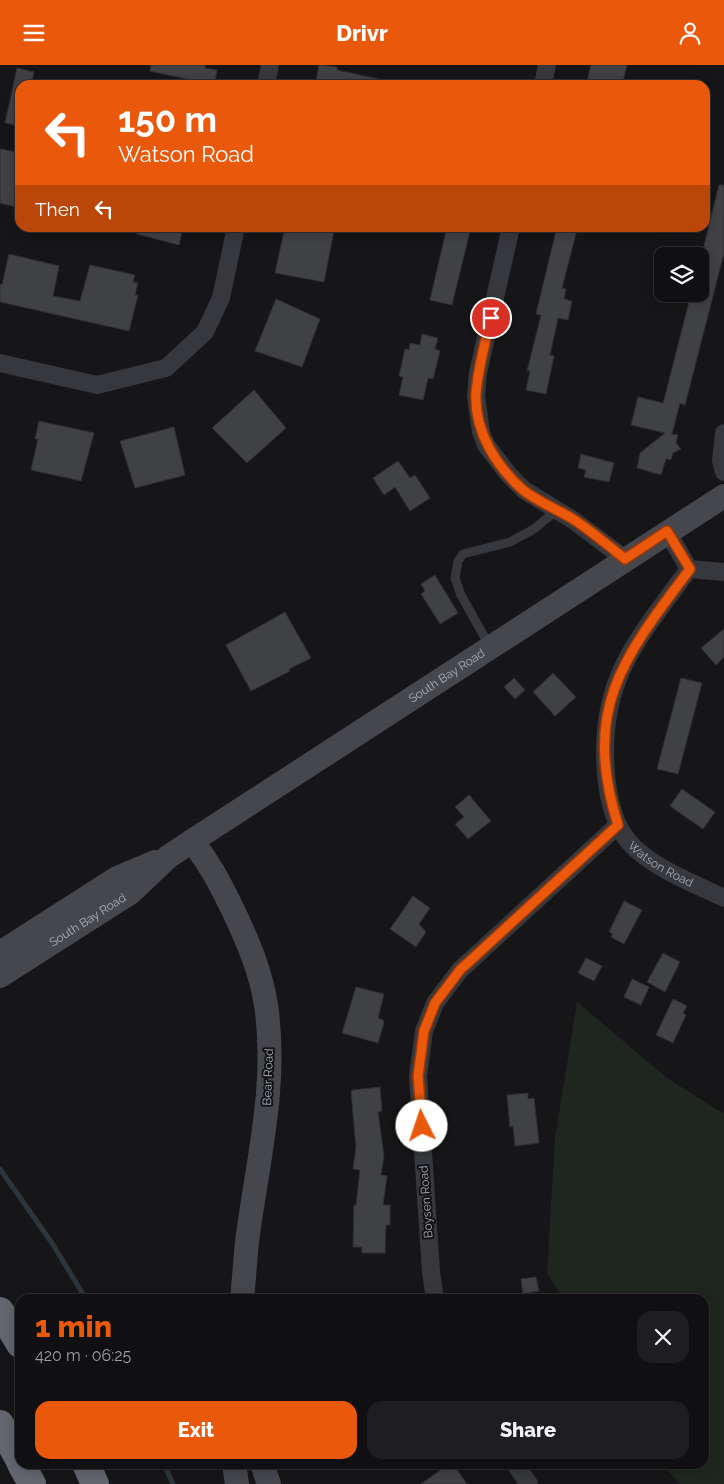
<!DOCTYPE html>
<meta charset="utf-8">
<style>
:root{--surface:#101012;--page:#1e1e20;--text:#f1f3f6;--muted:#9c9d9f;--line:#303032;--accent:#ea580c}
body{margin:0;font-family:Raleway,sans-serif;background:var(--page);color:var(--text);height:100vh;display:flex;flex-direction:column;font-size:19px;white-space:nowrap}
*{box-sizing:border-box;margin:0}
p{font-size:16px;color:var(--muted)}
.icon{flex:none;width:28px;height:28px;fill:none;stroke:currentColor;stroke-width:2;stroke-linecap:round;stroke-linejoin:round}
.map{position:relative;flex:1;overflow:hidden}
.side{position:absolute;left:15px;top:1229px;width:694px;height:175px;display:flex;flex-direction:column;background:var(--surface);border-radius:15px;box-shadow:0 2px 12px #0003,0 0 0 1px var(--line)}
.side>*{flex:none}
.top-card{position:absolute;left:15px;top:15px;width:695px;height:152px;border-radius:15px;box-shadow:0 2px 12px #0003,0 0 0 1px var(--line);background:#ea580c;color:#fff;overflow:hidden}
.tools{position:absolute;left:654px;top:182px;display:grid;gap:10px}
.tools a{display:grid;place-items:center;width:55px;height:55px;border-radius:10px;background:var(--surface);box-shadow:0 2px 12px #0003,0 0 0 1px var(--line);font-size:25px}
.pin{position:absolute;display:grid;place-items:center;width:42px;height:42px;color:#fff;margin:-21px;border:2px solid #fff;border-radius:50%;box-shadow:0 1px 5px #0007}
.me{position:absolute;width:55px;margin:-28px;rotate:356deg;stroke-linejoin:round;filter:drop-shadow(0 0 4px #0008)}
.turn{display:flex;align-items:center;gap:18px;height:105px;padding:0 20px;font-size:22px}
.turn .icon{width:65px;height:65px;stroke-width:2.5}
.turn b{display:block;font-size:35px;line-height:42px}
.then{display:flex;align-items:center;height:48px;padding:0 20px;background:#0003;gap:10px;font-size:19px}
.round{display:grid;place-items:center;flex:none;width:52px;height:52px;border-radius:15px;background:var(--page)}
.summary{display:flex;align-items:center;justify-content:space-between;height:85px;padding:0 20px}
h1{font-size:30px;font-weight:800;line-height:38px;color:var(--accent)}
.button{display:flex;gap:10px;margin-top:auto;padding:10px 20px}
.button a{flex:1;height:58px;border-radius:15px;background:var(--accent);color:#fff;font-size:20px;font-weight:800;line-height:58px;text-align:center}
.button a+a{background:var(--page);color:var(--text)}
header{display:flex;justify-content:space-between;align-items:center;height:65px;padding:0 20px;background:var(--accent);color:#fff;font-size:22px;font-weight:800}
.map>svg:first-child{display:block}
.green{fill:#1e261f}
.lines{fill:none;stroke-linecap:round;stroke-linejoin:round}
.stream{stroke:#2c353c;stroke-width:5}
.building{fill:#404145;stroke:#303034}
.lane{stroke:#37383d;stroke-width:9}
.street{stroke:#37383d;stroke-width:18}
.secondary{stroke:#45474d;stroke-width:24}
.highway{stroke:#63666e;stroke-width:28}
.route-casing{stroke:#983908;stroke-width:12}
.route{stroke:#ea580c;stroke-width:9}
.labels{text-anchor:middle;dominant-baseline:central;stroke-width:4;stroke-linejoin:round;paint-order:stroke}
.street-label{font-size:12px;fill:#a8adb8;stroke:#111113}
</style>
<header><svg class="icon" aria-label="menu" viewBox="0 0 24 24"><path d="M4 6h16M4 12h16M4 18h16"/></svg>Drivr<svg class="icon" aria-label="person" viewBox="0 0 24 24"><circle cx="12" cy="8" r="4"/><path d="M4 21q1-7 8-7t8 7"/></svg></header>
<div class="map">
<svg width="724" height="1419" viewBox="0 0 724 1419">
<rect width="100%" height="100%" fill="#161618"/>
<polygon class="green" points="577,937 667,1013 724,1049 724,1419 680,1419 662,1399 704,1399 704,1234 563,1234 547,1208 555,1073"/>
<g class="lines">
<g class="stream">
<polyline points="0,1104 52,1178 86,1234"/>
<polyline points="164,1399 173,1419"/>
</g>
</g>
<g class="building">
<polygon points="151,0 205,0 205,3 217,5 214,20 195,20 196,16 150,6"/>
<polygon points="319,0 337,2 337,5 379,14 378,20 335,20 316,16"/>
<polygon points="591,0 627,0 622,20 586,20"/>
<polygon points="17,3 34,7 31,20 20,20 20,61 5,58"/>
<polygon points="0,84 17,87 16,89 20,90 20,143 0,138"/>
<polygon points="719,120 724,120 724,188 685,340 680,338 672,369 678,370 676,378 681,384 673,388 671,395 666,394 661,410 637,403 640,388 665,368 631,360 638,332 663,338 664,335 691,229 700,229 700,197"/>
<polygon points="137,162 183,162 179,180 137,169"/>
<polygon points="285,162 317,162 334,166 324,217 275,208"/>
<polygon points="447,162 471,162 452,240 430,235"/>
<polygon points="557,162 577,165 562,223 566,224 564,234 572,236 568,255 558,253 550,290 554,291 546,329 526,325 530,306 527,306 541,250 536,249"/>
<polygon points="9,189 59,201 53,231 80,236 90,200 135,210 133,217 138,218 135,230 138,230 129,266 0,237 0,219 2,220"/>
<polygon points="276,234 320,254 302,302 255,286"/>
<polygon points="422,269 438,273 435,284 440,286 433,314 428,313 423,335 399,330 403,312 399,311 405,284 409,285 410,278 420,280"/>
<polygon points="254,325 286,363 247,398 212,363"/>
<polygon points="39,356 94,368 81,416 31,405 38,374 35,374"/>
<polygon points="174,362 185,410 135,423 120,376"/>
<polygon points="581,389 614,398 609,417 584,412 586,405 578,403"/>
<polygon points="398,396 410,413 415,410 430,433 410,446 395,422 384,430 373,413"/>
<polygon points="435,510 458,548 440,559 421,529 425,526 421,519"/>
<polygon points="285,547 311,593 289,604 290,606 251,626 226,580"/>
<polygon points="724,564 724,592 716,600 701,583"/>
<polygon points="553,608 576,632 555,651 533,627"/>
<polygon points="514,613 525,625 515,634 504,622"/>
<polygon points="681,613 702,618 678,709 657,704"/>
<polygon points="682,724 715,747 703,764 670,741"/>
<polygon points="469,730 491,756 468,774 455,759 464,752 455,742"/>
<polygon points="413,831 430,843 419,859 426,867 416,882 390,864"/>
<polygon points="624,836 642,845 624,879 611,872 613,869 609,867"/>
<polygon points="663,888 680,897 665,927 647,917"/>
<polygon points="586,893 602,901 594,916 578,908"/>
<polygon points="632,914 649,922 641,940 624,932"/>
<polygon points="356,922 384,929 378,953 383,955 384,958 378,978 342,968"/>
<polygon points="673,934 687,941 683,948 686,950 673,978 656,970"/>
<polygon points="380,1022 382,1046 378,1047 384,1091 381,1110 387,1111 383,1140 390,1140 390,1160 386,1160 385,1188 362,1188 362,1182 353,1182 354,1140 356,1140 360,1105 353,1104 356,1082 351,1027 353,1025"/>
<polygon points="528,1028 528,1034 534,1033 539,1078 515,1081 513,1061 510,1062 507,1030"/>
<polygon points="536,1212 539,1226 523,1229 521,1214"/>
<polygon points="453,1399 467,1419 421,1419 445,1402 446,1404"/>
</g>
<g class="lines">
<polyline class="lane" points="490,582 461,530 455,513 458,496 463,489 510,477 534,464 557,445"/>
<g class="street">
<polyline points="266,20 270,0"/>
<polyline points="543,20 547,0"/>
<polyline points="511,162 478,308 476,331 481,367 486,380 509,410 524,425 573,455 625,494"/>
<polyline points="0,298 97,320 166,303 205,267 221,233 236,162"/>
<polyline points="724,368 721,396 724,407"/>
<polyline points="667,466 689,504 724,507"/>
<path id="s1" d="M689,504C637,575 598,615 606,709C608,731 614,760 629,777C650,802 695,819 724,833"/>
<polyline points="435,1234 431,1207 418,1011 424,966 435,938 460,905 618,760"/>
<polyline points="515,1399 529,1419"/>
</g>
<g class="secondary">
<path d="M192,776C211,800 220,819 234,847C248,877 261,907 266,940C278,1020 257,1098 247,1177C245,1196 244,1215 242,1234"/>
<polyline points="0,888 117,813 155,797"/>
<path id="s2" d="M0,911L130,828L168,792L192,776L724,431"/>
<polyline points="234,1399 237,1419"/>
<polyline points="262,1399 269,1419"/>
</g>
<g class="highway">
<polyline points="0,1246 20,1279"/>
<polyline points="0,1359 20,1396"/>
<polyline points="21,1399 32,1419"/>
<polyline points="86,1399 95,1419"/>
</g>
</g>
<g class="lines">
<g class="route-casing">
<path id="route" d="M422,1061L418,1011L424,966L435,938L460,905L618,760C582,644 622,594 690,504L667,466L625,494C608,480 591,466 573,454C557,444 538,437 523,425C496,401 474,366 476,328C478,303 485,278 491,253"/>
</g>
<use href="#route" class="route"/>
</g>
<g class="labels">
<g class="street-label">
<text stroke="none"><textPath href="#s2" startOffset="539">South Bay Road</textPath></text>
<text stroke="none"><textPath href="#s1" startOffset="340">Watson Road</textPath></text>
<text stroke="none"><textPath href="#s2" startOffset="104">South Bay Road</textPath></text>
<text transform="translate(268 1012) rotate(-88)">Bear Road</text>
<text transform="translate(426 1137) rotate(-94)">Boysen Road</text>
</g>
</g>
</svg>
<div class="tools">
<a><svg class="icon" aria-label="layers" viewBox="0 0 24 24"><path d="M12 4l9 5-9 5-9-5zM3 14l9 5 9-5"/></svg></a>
</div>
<div class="pin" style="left:491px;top:253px;background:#d93025"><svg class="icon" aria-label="arrive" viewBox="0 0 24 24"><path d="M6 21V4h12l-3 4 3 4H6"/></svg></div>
<svg class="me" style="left:422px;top:1061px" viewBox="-20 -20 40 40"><circle r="19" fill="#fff"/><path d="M0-13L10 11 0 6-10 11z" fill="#ea580c"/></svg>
<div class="top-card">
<div class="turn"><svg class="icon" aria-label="left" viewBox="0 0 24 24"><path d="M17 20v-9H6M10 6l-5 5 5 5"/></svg><div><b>150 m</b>Watson Road</div></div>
<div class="then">Then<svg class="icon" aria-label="left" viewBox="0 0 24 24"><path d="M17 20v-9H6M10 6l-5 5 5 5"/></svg></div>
</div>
<section class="side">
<div class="summary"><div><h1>1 min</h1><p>420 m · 06:25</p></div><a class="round"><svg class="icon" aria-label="close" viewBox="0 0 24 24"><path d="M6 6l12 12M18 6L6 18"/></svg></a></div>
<div class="button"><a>Exit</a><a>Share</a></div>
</section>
</div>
